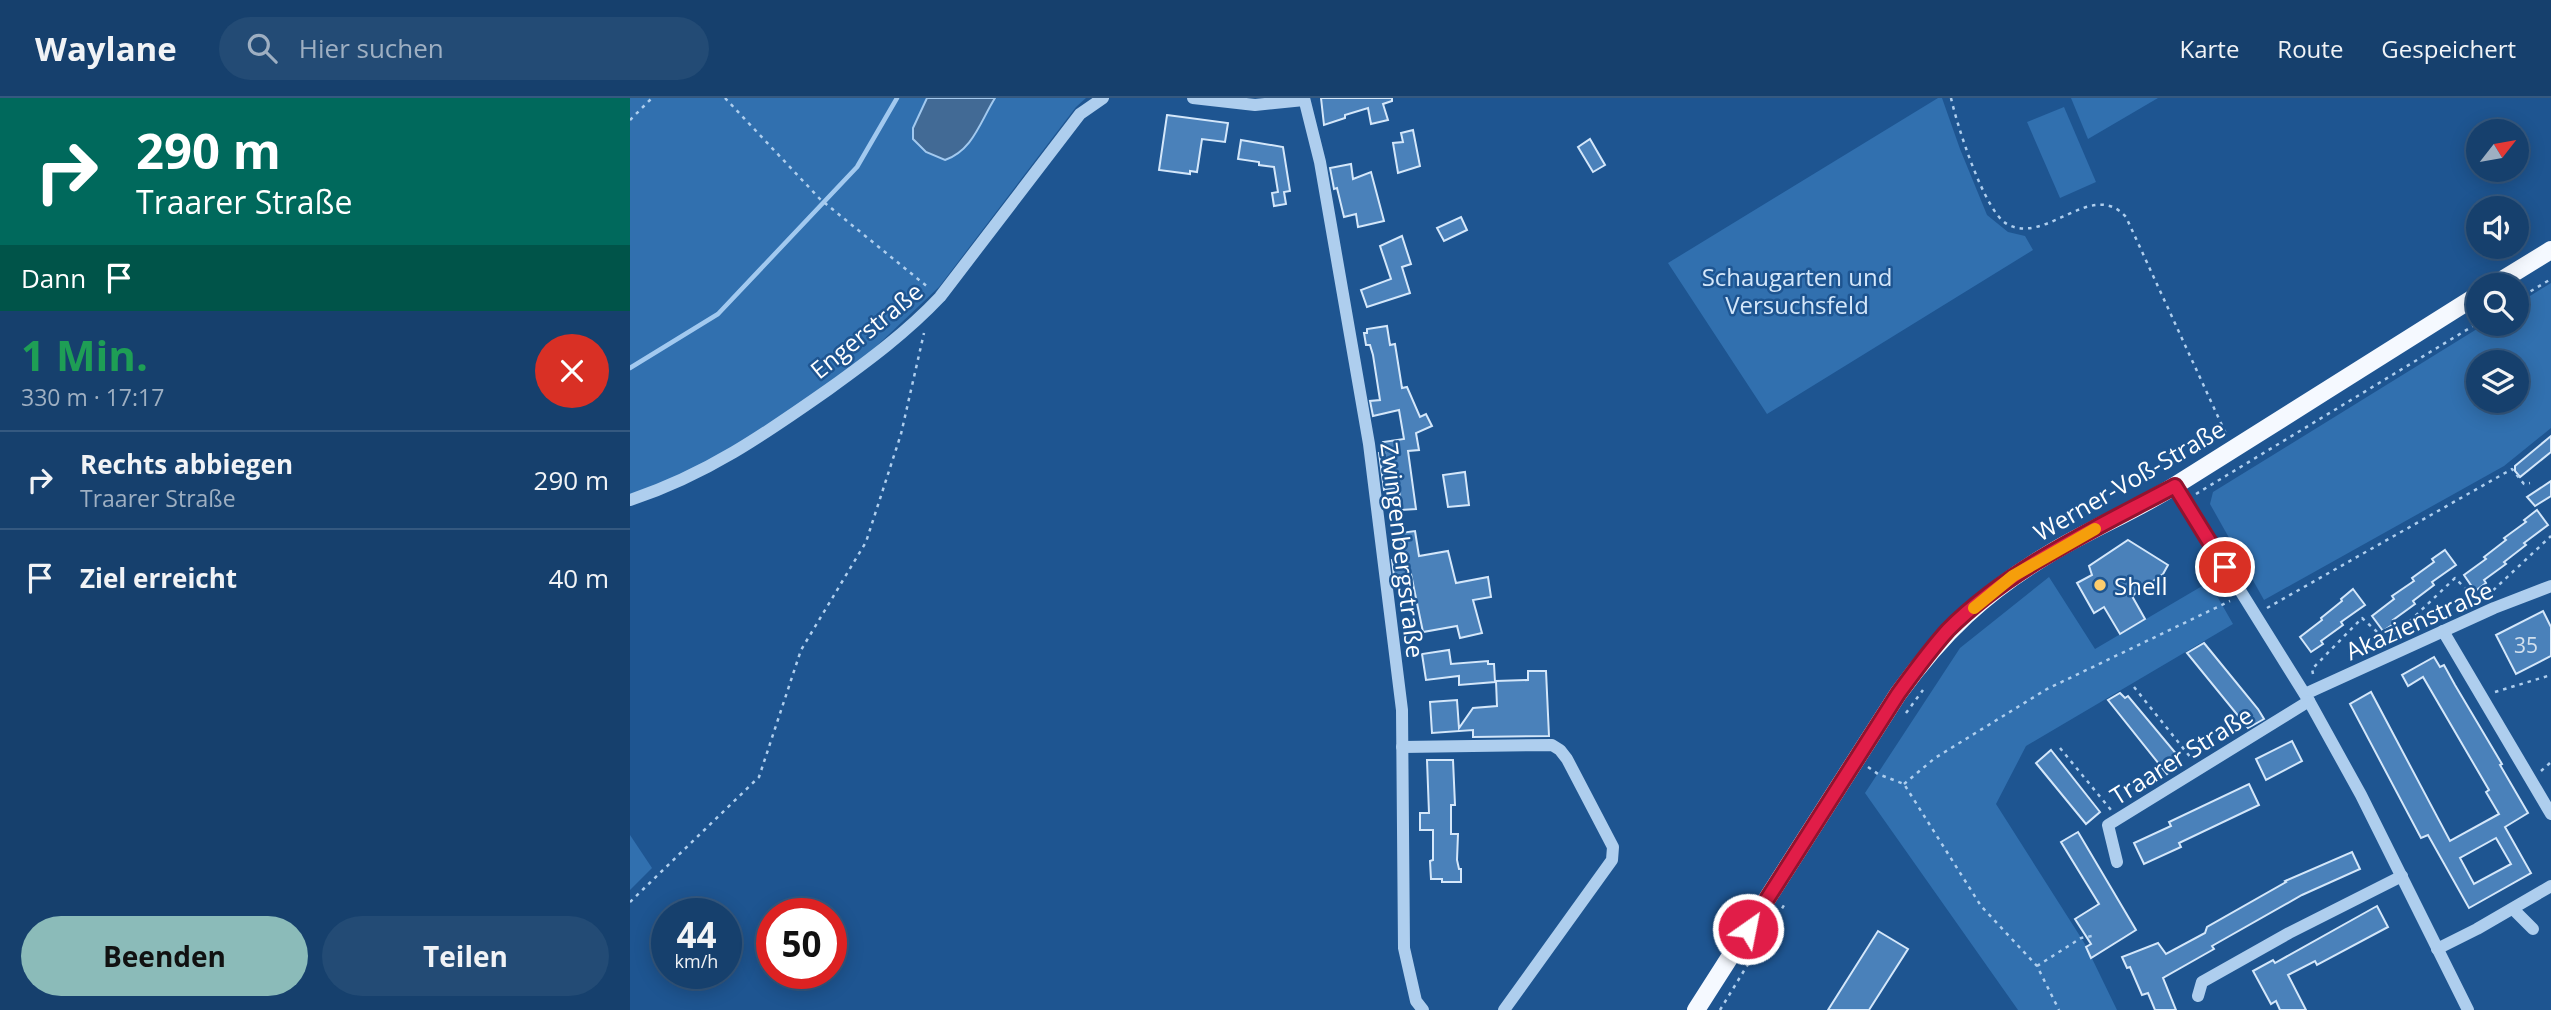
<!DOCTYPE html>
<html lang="de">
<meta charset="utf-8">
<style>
:root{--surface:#16406d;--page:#234b75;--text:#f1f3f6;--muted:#9eafc2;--line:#355980;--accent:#8bbbb9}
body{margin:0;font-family:"Open Sans",sans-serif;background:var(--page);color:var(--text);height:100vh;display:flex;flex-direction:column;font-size:26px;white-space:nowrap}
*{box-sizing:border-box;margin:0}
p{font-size:23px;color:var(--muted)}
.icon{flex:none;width:38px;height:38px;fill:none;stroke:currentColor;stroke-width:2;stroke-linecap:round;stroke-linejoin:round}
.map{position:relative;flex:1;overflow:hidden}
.sheet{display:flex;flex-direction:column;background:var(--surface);width:630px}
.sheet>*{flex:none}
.top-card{background:#00695c;color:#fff;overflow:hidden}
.needle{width:46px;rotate:59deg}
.tools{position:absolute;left:1836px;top:21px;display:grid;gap:14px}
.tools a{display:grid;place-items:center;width:63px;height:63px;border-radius:50%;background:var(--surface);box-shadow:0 4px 18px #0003,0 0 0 2px var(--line);font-size:35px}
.speed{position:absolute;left:21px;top:800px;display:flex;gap:14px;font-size:35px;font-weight:700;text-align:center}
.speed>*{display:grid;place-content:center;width:91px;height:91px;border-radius:50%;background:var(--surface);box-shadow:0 4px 18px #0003,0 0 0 2px var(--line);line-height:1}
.speed small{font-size:18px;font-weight:400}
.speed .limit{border:10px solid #d22;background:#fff;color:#111}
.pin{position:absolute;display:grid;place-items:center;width:60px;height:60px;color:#fff;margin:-30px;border:4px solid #fff;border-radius:50%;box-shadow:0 2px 7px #0007}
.me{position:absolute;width:77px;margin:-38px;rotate:33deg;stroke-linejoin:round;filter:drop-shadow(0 0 5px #0008)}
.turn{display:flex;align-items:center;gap:24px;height:147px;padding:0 21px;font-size:32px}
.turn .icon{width:91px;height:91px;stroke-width:2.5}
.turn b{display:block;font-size:49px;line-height:60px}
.then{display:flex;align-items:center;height:66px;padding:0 21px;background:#0003;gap:14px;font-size:26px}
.round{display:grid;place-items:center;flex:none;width:74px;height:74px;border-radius:37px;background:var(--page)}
.headline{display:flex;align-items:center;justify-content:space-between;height:119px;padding:0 21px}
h1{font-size:42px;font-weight:700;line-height:52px;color:#1e9e55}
.cta{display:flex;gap:14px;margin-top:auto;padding:14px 21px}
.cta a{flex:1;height:80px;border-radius:42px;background:var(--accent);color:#111;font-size:28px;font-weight:700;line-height:80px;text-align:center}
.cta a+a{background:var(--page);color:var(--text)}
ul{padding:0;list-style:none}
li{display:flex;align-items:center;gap:21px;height:98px;padding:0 21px;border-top:2px solid var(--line)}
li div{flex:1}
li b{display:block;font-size:26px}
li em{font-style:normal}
header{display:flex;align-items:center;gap:42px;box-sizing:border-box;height:98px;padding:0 35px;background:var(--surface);border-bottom:2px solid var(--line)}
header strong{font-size:33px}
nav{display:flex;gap:38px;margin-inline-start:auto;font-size:24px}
.search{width:490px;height:63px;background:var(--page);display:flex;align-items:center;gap:18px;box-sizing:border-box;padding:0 24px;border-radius:38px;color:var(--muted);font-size:26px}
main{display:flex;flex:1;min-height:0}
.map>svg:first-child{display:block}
.green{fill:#3170af;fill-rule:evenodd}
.water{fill:#426a95;stroke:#a2c9ef;stroke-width:2}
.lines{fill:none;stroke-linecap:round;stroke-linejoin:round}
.stream{stroke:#a2c9ef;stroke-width:4.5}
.building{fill:#4a81ba;stroke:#d4e7fa;stroke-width:2;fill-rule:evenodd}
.path{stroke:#aeceee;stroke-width:2.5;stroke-dasharray:3.5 5;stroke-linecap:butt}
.minor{stroke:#aeceee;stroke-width:12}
.major{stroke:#f5f9ff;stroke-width:18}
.route-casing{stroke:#92132f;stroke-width:18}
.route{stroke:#e11d48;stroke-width:12}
.slow{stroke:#f59e0b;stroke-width:12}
.poi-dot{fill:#fdcd6d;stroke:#1e5591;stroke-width:2.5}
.labels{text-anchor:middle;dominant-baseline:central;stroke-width:5;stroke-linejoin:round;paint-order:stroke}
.number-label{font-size:21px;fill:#d2e0ee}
.park-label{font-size:24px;fill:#d4e7fa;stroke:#1e5591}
.street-label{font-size:24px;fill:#fff;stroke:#1e5591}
.poi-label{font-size:24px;fill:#fff;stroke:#1e5591;text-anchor:start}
</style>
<header>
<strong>Waylane</strong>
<div class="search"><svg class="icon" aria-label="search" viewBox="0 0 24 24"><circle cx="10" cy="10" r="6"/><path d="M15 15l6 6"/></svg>Hier suchen</div>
<nav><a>Karte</a><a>Route</a><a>Gespeichert</a></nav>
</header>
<main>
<section class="sheet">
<div class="top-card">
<div class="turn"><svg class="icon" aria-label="right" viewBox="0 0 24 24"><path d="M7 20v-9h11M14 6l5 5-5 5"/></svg><div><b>290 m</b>Traarer Straße</div></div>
<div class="then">Dann<svg class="icon" aria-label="arrive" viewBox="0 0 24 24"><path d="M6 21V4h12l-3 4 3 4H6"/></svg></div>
</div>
<div class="headline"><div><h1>1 Min.</h1><p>330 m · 17:17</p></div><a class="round" style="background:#d93025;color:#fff"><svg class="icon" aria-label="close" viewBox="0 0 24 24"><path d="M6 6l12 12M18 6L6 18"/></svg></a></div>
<ul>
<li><svg class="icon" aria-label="right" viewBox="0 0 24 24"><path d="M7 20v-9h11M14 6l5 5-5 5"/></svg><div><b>Rechts abbiegen</b><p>Traarer Straße</p></div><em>290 m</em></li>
<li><svg class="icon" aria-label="arrive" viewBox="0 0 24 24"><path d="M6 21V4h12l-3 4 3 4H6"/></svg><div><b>Ziel erreicht</b></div><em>40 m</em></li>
</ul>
<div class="cta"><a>Beenden</a><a>Teilen</a></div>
</section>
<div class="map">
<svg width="1921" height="912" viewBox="0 0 1921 912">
<rect width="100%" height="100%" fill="#1e5591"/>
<g class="green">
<polygon points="0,0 456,0 446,9 309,189 234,260 149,321 92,356 34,385 0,397"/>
<polygon points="1308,0 1312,0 1330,51 1357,117 1378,134 1395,138 1403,152 1137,316 1038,165"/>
<polygon points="1441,0 1528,0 1458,41"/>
<polygon points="1434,9 1466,84 1430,100 1397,24"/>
<path d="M1921,185V330L1874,368L1634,502L1580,406L1583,394L1855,226H1886L1887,206ZM1886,264V303H1848V264Z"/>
<polygon points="1419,479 1465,551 1579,484 1603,526 1396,648 1366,706 1455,846 1487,912 1388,912 1235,695 1330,550"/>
<polygon points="0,737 22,770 0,792"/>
</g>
<path class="water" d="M297,0H365C350,24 343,52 315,62L296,54L283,41V30Z"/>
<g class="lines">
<polyline class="stream" points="0,270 88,216 227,69 267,0"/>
</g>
<g class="building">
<polygon points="691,0 762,0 762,3 753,6 758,22 741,26 738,10 715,17 715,20 694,27"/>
<polygon points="537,17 598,25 595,44 572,41 567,74 560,73 560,76 529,72"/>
<polygon points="783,32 790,68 768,75 763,45 773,44 771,35"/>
<polygon points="960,41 975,67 963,74 948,49"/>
<polygon points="611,42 653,49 660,93 654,94 656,106 644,108 642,95 648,94 644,69 629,67 629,64 608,61"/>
<polygon points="721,66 723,81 741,74 754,123 728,129 726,116 714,119 707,90 704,91 700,70"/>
<polygon points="831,119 837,132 814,143 807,130"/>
<polygon points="772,138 781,166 772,169 780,195 737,209 731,192 761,181 750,148"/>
<polygon points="757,228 760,247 765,246 772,290 777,289 790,319 796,316 802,328 786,335 789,352 778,353 786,411 771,412 769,390 754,392 749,355 755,355 753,344 774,341 769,312 743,318 740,303 750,302 743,257 740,247 736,247 734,235 737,235 737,231"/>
<polygon points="1921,338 1921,354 1890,379 1885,373 1885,368"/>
<polygon points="835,374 839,407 818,409 813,377"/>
<polygon points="1921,383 1921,398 1905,408 1897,399"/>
<polygon points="1907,412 1918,427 1894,445 1896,447 1874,464 1876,466 1854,482 1856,485 1845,493 1834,477 1856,461 1854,459 1876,442 1874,440 1896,424 1894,422"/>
<polygon points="785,433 789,458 818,453 826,485 858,479 861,499 843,502 852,535 830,540 827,528 793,534 781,476 764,478 762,462 774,460 770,435"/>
<polygon points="1498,442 1538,467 1533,476 1502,498 1515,521 1490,536 1474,509 1464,515 1447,485 1462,477 1459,468"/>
<polygon points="1815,452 1826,467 1802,484 1804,487 1783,503 1785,506 1763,522 1765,525 1753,533 1742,518 1764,501 1762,498 1784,483 1782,480 1804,464 1802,461"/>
<polygon points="1723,491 1735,507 1711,524 1713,527 1691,543 1693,546 1681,554 1670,539 1692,522 1691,520 1712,503 1711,501"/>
<polygon points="1913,513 1921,529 1921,558 1886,576 1866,537"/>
<polygon points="1574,545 1628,611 1634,621 1618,630 1557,555"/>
<polygon points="819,552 821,566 858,563 858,566 864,566 865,584 829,587 829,578 796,582 792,556"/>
<path d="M1804,559L1810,569L1814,567L1825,587L1872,666L1870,667L1898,715L1875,729L1901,775L1839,810L1798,737L1791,740L1720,606L1741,594L1820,743L1869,716L1856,694L1859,692L1793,579L1778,588L1772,577ZM1866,740L1881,766L1844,786L1830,760Z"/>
<polygon points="898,573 916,573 919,638 843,639 843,632 802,635 800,604 827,602 829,630 843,610 867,608 866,583 898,582"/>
<polygon points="1490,595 1495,600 1498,598 1548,658 1544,662 1548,667 1537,676 1478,602"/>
<polygon points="1662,643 1672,663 1636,682 1626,661"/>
<polygon points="1421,652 1470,714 1456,726 1406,665"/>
<polygon points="797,662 823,662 825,707 821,707 821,736 828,736 827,762 829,771 831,771 831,784 812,784 812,781 801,781 800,763 803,762 803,732 790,732 790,715 799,715"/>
<polygon points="1619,686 1629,707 1549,745 1551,749 1514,766 1504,745 1541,728 1539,724"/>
<polygon points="1448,734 1506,832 1461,860 1456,849 1461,846 1445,821 1469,806 1431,744"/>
<polygon points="1722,754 1730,771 1672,797 1582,848 1584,851 1533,880 1546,912 1525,912 1518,895 1512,897 1500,869 1497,870 1492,859 1528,845 1536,856 1575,835 1577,829 1656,784 1655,783"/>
<polygon points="1747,808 1758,829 1687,867 1685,863 1658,877 1676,912 1650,912 1646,903 1641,906 1623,873 1643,862 1645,865"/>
<polygon points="1248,833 1278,851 1239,912 1198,912"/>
</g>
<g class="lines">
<g class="path">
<polyline points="95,0 190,101 299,190"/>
<path d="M1321,0C1327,27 1354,113 1377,126C1416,148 1462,80 1496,119L1596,336"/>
<polyline points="0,22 22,0"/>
<polyline points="1886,202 1921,181"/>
<polyline points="1564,357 1562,354 1594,333"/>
<polyline points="1566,396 1848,225"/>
<polyline points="1857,498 1921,438"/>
<polyline points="1637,510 1882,371 1894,386 1900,385"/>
<polyline points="1761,541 1825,480 1847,502"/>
<polyline points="1683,576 1682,571 1732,520 1758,544"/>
<polyline points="1504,589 1561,660"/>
<polyline points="1865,594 1921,577"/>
<polyline points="1276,615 1293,592"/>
<polyline points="1430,650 1481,712"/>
<polyline points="1238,669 1248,676 1274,686 1351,808 1407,868 1429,912"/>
<polyline points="1911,673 1921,664"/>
<polyline points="1274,686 1305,660 1417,591 1600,503"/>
<polyline points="0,804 129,679 171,552 236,444 271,336 294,235"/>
<polyline points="1407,868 1451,840 1462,838"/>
<polyline points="1090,912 1156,804"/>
</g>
<g class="minor">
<polyline points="563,0 625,7 674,2"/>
<polyline points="674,0 690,64 739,346 772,612 774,850 786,903 793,912"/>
<polyline points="1545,388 1679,603 1731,697 1838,912"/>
<path d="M0,402C76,377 135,336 199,291C238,263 277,234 310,199L450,16L473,0"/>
<polyline points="1813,533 1921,716"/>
<polyline points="1675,596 1864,510 1921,488"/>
<polyline points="772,649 922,647 930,652 937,661 983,749 982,762 874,912"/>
<polyline points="1487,764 1478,727 1679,603"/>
<polyline points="1883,811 1903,831"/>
<polyline points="1807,851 1847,831 1921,788"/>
<polyline points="1568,898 1572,884 1659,835 1772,778"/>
</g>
<g class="major">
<polyline points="1864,187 1921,152"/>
<path d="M1066,912L1268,596C1312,535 1355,494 1419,456C1460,431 1505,413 1546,387C1647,324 1747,260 1848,197"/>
</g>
</g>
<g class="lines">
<g class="route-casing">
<path id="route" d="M1118,831L1268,596C1284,574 1300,552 1318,532C1382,468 1467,430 1545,388L1595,469"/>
</g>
<use href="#route" class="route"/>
<polyline class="slow" points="1344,510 1383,478 1465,431"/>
</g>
<circle class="poi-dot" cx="1470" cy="487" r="7"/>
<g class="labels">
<g class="number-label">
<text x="1896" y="547">35</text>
</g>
<g class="park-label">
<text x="1167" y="178">Schaugarten und<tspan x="1167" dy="28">Versuchsfeld</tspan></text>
</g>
<g class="street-label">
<text transform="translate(236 232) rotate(-39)">Engerstraße</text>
<text transform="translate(1499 382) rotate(-30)">Werner-Voß-Straße</text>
<text transform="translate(773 452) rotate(83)">Zwingenbergstraße</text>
<text transform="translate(1789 522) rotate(-24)">Akazienstraße</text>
<text transform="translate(1551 657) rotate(-32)">Traarer Straße</text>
</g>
<g class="poi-label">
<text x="1484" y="487">Shell</text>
</g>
</g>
</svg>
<div class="tools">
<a><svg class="needle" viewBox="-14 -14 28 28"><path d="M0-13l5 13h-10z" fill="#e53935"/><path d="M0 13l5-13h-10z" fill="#9eafc2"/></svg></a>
<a><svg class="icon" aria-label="sound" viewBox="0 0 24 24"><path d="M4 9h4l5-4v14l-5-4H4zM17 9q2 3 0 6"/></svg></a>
<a><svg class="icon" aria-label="search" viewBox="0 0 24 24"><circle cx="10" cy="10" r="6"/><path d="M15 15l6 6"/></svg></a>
<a><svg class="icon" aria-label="layers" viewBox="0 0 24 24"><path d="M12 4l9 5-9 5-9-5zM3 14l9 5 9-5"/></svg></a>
</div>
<div class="speed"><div>44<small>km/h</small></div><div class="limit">50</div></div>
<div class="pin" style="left:1595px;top:469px;background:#d93025"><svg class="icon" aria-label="arrive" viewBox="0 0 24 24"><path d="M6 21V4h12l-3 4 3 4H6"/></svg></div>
<svg class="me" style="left:1118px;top:831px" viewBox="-20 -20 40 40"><circle r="17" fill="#e11d48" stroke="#fff" stroke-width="3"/><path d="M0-11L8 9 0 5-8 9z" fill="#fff"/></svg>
</div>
</main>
